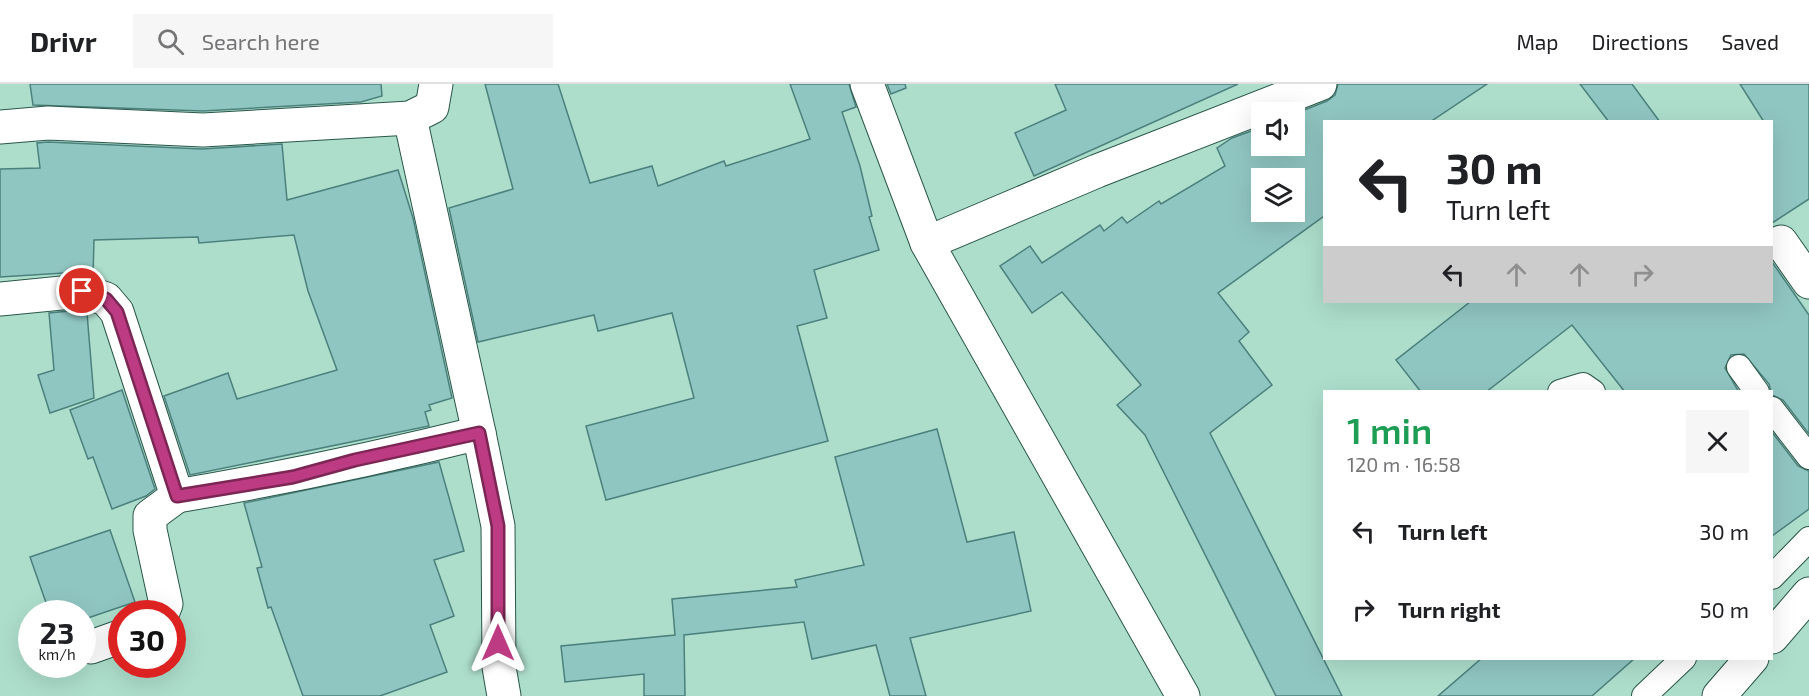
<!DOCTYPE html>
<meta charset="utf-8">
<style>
:root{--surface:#fff;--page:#f6f6f6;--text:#202124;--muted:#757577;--line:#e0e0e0}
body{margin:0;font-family:"Exo 2",sans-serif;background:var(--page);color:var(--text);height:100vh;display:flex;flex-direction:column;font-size:22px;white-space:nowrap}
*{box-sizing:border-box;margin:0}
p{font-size:20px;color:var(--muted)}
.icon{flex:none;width:33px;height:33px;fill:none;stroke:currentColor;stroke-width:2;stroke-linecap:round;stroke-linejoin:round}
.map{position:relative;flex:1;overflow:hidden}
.panel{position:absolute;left:1323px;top:306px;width:450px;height:270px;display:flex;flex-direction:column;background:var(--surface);border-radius:0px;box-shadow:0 6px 24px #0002}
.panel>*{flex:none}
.banner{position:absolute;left:1323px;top:36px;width:450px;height:183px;border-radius:0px;box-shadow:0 6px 24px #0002;background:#fff;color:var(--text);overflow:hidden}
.buttons{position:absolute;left:1251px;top:18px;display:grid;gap:12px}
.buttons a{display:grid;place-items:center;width:54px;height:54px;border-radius:0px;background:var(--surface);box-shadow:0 6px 24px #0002;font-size:30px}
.speed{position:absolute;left:18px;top:516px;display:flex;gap:12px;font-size:30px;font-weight:700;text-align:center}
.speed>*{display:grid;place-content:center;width:78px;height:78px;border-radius:50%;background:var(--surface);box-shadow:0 6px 24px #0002;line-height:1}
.speed small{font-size:15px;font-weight:400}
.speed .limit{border:9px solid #d22;background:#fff;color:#111}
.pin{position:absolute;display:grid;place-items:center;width:51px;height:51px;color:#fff;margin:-26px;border:3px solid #fff;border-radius:50%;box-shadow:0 2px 6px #0007}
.me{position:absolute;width:66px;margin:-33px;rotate:0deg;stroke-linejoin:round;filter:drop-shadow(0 0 4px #0008)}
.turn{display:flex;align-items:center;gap:21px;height:126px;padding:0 24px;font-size:27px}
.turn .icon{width:78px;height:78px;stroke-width:2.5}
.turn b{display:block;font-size:42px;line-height:51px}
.lanes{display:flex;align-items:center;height:57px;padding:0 24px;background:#0003;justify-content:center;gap:30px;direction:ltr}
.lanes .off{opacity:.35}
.round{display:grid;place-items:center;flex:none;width:63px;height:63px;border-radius:0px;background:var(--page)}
.head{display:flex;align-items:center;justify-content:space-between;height:102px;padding:0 24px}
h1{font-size:36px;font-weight:600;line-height:45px;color:#1e9e55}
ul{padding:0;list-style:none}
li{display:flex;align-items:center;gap:18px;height:78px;padding:0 24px}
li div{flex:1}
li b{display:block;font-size:22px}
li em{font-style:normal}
header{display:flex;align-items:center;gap:36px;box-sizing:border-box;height:84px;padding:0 30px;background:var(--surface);border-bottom:2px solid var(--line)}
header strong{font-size:28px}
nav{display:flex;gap:33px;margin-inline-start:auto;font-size:21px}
.search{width:420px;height:54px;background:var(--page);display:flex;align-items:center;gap:15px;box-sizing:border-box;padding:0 21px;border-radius:0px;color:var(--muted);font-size:22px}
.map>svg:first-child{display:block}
.building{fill:#90c6c2;stroke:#4b807d;stroke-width:1.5;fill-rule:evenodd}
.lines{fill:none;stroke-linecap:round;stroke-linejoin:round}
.lane-casing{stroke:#295749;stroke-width:26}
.street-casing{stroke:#295749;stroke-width:35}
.lane{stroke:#fff;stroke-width:24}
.street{stroke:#fff;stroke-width:33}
.route-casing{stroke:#7b2654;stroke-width:15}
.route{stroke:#bd3b82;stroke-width:10}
</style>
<header>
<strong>Drivr</strong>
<div class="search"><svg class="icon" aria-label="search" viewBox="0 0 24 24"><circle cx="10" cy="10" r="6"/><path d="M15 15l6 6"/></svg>Search here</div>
<nav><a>Map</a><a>Directions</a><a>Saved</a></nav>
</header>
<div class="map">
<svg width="1809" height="612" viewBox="0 0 1809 612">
<rect width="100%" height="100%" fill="#addecc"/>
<g class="building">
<polygon points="30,0 381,0 382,12 361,18 203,27 33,21"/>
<polygon points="485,0 558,0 590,99 652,82 658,102 724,77 726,82 810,55 790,0 849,0 856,23 842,28 860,82 872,132 869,133 879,166 814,186 827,234 797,242 828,357 606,416 586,342 694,314 672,229 598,247 594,231 478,258 449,124 513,105"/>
<polygon points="887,0 905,0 906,4 891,10"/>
<polygon points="1055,0 1238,0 1034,92 1015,49 1066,26"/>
<path d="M1338,0H1487L1430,38H1324V132L1218,209L1249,248L1239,257L1272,301L1210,349L1342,612H1276L1145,351L1117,321L1141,301L1062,208L1032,229L1000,182L1030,162L1042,179L1100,141L1104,147L1122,133L1127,139L1159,117L1161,120L1225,82L1217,64L1232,54L1262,43V62H1294V30L1327,17L1335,11ZM1262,94H1294V128H1262Z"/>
<polygon points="1580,0 1632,0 1660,38 1609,38"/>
<polygon points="1740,0 1809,0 1809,115 1772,139 1772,38 1764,38"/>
<polygon points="48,58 202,65 282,60 287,116 398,86 413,134 452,314 429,321 431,326 425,328 429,342 190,391 164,312 228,289 237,315 337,286 308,207 294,151 199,159 198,153 94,156 93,191 80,188 0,193 0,85 40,84 37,59"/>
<polygon points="1772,178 1809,231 1809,350 1783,316 1772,311 1769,300 1744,270 1731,271 1725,284 1739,308 1625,308 1572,241 1486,308 1421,308 1396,276 1470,218 1772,218"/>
<polygon points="80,226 87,229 94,314 50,329 38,291 54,286 49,229"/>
<polygon points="122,306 155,405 146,412 112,425 93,373 88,375 70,326"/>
<polygon points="937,345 967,458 1014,448 1031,527 910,554 926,612 890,612 876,561 812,575 804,538 684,551 685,612 644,612 644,590 565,598 561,562 675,551 672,515 797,503 795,496 864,481 835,373"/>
<polygon points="1772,348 1798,382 1809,387 1809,425 1772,452"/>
<polygon points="439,378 464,467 434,476 454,532 430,541 447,588 380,612 303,612 271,523 268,524 257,484 262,483 244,419"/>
<polygon points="110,446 135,518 82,536 82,530 50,530 30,473"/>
<polygon points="1482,574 1635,574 1592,612 1438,612"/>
</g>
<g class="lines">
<g class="lane-casing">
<g id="lane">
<polyline points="1739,283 1757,308"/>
<polyline points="1560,308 1583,301 1593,308"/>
<polyline points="1772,325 1809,373"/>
<polyline points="1772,493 1809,455"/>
<polyline points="1644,612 1684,574"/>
</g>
</g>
<g class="street-casing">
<g id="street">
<polyline points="867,0 927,159 1183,612"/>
<polyline points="410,34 479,349"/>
<polyline points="0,43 48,39 203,46 410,34 432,23 436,0"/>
<polyline points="1781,158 1809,198"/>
<polyline points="927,159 1097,87 1320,0"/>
<path d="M0,215L82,207L106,215L117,228L177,412C278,395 379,374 479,349L498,442L499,583L504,612"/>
<polyline points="162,530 166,520 150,446 150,432 177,412"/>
<polyline points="1772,553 1809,510"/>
<polyline points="91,563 122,552"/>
<polyline points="1719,612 1752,574"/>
</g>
</g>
<use href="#lane" class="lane"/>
<use href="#street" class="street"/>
</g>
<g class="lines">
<g class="route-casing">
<polyline id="route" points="82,207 106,215 117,228 177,412 293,393 355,376 479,349 498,442 498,559"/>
</g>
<use href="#route" class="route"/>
</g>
</svg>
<div class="buttons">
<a><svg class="icon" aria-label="sound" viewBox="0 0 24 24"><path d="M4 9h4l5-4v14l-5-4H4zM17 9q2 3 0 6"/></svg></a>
<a><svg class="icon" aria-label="layers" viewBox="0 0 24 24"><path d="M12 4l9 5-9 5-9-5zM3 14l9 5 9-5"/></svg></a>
</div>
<div class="speed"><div>23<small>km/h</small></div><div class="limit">30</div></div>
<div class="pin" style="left:82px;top:207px;background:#d93025"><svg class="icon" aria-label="arrive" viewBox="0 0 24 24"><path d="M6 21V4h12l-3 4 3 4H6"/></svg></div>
<svg class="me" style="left:498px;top:559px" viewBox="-20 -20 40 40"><path d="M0-17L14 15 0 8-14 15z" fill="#bd3b82" stroke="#fff" stroke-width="4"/></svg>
<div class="banner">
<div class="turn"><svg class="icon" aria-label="left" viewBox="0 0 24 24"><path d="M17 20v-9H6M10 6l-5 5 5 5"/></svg><div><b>30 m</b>Turn left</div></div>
<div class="lanes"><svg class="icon" aria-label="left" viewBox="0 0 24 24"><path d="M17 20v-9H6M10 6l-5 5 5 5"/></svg><svg class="icon off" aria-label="ahead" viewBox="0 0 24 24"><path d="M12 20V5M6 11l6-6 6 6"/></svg><svg class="icon off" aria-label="ahead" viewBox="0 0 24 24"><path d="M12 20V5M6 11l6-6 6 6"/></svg><svg class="icon off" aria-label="right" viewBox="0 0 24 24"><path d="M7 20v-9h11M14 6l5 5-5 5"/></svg></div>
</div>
<section class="panel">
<div class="head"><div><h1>1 min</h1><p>120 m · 16:58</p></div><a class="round"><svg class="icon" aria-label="close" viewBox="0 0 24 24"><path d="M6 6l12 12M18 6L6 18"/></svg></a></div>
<ul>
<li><svg class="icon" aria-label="left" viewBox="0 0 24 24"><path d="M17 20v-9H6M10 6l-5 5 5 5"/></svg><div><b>Turn left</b></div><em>30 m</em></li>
<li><svg class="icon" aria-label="right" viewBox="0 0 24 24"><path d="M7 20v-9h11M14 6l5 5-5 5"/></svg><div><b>Turn right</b></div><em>50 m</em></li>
</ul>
</section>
</div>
